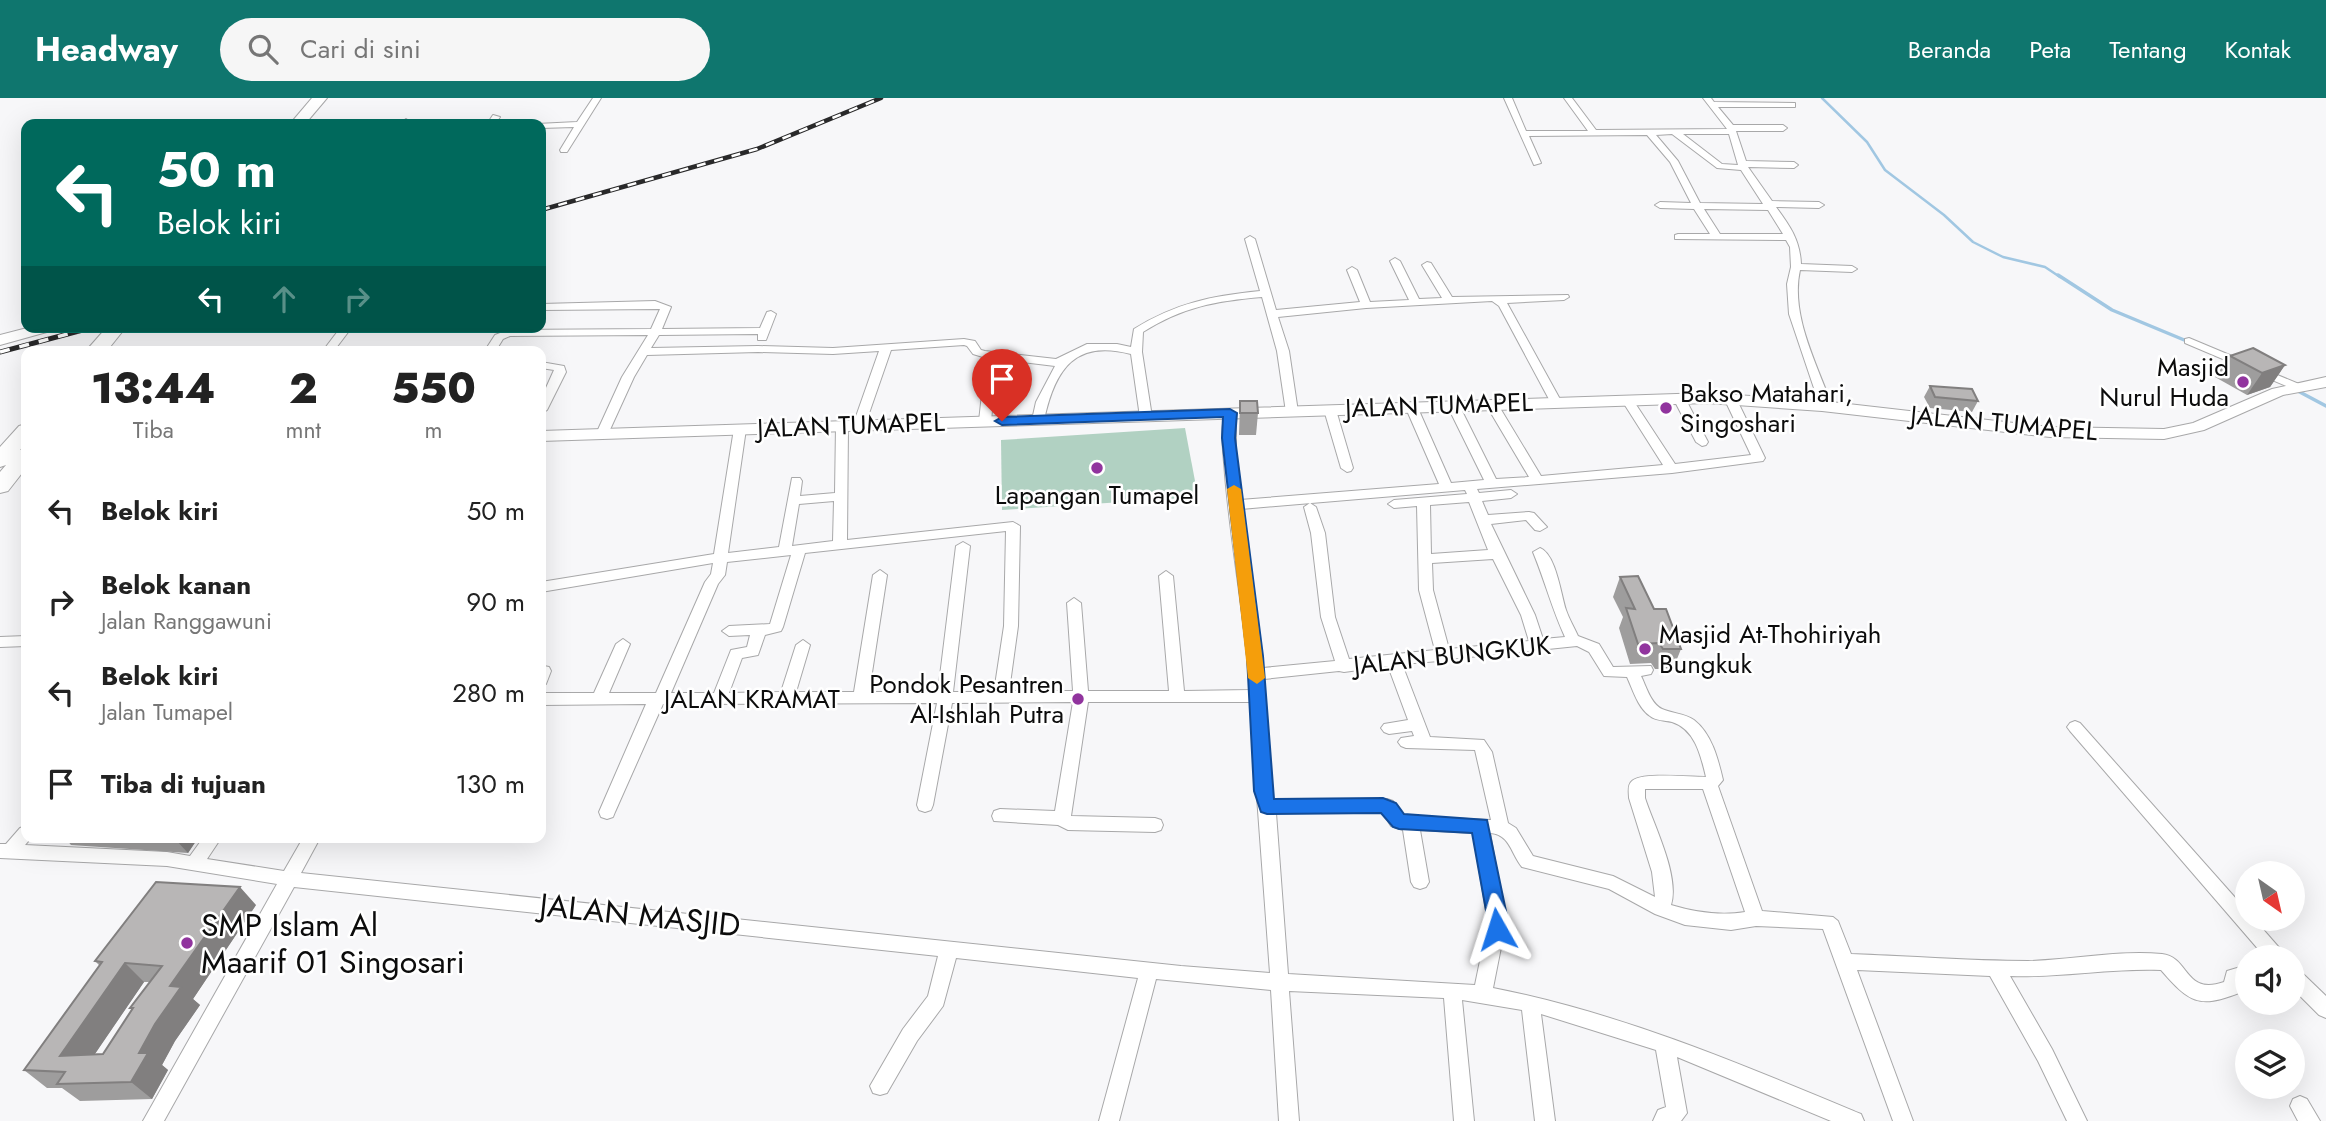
<!DOCTYPE html>
<html lang="id">
<style>
:root{--surface:#fff;--page:#f6f6f6;--text:#222;--muted:#767676;--accent:#0f766e}
body{margin:0;font-family:Jost,sans-serif;background:var(--page);color:var(--text);height:100vh;display:flex;flex-direction:column;font-size:26px;white-space:nowrap}
*{box-sizing:border-box;margin:0}
p{font-size:23px;color:var(--muted)}
.icon{flex:none;width:38px;height:38px;fill:none;stroke:currentColor;stroke-width:2;stroke-linecap:round;stroke-linejoin:round}
.map{position:relative;flex:1;overflow:hidden}
.drawer{position:absolute;left:21px;top:248px;width:525px;height:497px;display:flex;flex-direction:column;background:var(--surface);border-radius:14px;box-shadow:0 7px 28px #0002}
.drawer>*{flex:none}
.banner{position:absolute;left:21px;top:21px;width:525px;height:214px;border-radius:14px;box-shadow:0 7px 28px #0002;background:#00695c;color:#fff;overflow:hidden}
.needle{width:46px;rotate:146deg}
.fabs{position:absolute;left:2235px;top:763px;display:grid;gap:14px}
.fabs a{display:grid;place-items:center;width:70px;height:70px;border-radius:50%;background:var(--surface);box-shadow:0 7px 28px #0002;font-size:35px}
.pin{position:absolute;display:grid;place-items:center;width:60px;height:60px;color:#fff;margin:-72px -30px;border-radius:50% 50% 50% 0;rotate:-45deg;box-shadow:0 0 7px #0007}
.pin .icon{rotate:45deg}
.me{position:absolute;width:77px;margin:-38px;rotate:354deg;stroke-linejoin:round;filter:drop-shadow(0 0 5px #0008)}
.turn{display:flex;align-items:center;gap:24px;height:147px;padding:0 21px;font-size:32px}
.turn .icon{width:91px;height:91px;stroke-width:2.5}
.turn b{display:block;font-size:49px;line-height:60px}
.lanes{display:flex;align-items:center;height:66px;padding:0 21px;background:#0003;justify-content:center;gap:35px;direction:ltr}
.lanes .off{opacity:.35}
.eta{display:flex;justify-content:space-evenly;align-items:center;height:119px;text-align:center}
.eta b{font-size:42px;font-weight:800;line-height:49px}
ul{padding:0;list-style:none}
li{display:flex;align-items:center;gap:21px;height:91px;padding:0 21px}
li div{flex:1}
li b{display:block;font-size:26px}
li em{font-style:normal}
header{display:flex;align-items:center;gap:42px;box-sizing:border-box;height:98px;padding:0 35px;background:var(--accent);color:#fff}
header strong{font-size:33px}
nav{display:flex;gap:38px;margin-inline-start:auto;font-size:24px}
.search{width:490px;height:63px;background:var(--page);display:flex;align-items:center;gap:18px;box-sizing:border-box;padding:0 24px;border-radius:38px;color:var(--muted);font-size:26px}
.map>svg:first-child{display:block}
.green{fill:#b1d1c2}
.lines{fill:none;stroke-linecap:round;stroke-linejoin:round}
.stream-far1{stroke:#a1c7e2;stroke-width:2.5}
.stream{stroke:#a1c7e2;stroke-width:3.5}
.minor-casing{stroke:#a8a8a9;stroke-width:2}
.tertiary-casing{stroke:#a8a8a9;stroke-width:2}
.trunk-casing{stroke:#a8a8a9;stroke-width:2}
.minor{fill:#fff;fill-rule:evenodd}
.tertiary{fill:#fff;fill-rule:evenodd}
.trunk{fill:#fff;fill-rule:evenodd}
.rail-far1-casing{stroke:#29292a;stroke-width:4.5}
.rail-casing{stroke:#29292a;stroke-width:5}
.rail-far1{stroke:#fff;stroke-width:2.5;stroke-dasharray:9;stroke-linecap:butt}
.rail{stroke:#fff;stroke-width:3.5;stroke-dasharray:10;stroke-linecap:butt}
.wall{fill:#9e9d9d;fill-rule:evenodd}
.shaded-wall{fill:#817f7f}
.building{fill:#b8b6b6;stroke:#817f7f;stroke-width:2;fill-rule:evenodd}
.route{fill:#1a73e8;stroke:#114b97;stroke-width:2}
.slow{fill:#f59e0b}
.poi-dot{fill:#91349e;stroke:#fff;stroke-width:2.5}
.labels{text-anchor:middle;dominant-baseline:central;stroke-width:5;stroke-linejoin:round;paint-order:stroke}
.poi-label{font-size:26px;fill:#0c0c0c;stroke:#fff;text-anchor:end}
.street-label{font-size:26px;fill:#0c0c0c;stroke:#fff}
.near-street-label{font-size:32px;fill:#0c0c0c;stroke:#fff}
.near-poi-label{font-size:32px;fill:#0c0c0c;stroke:#fff;text-anchor:start}
</style>
<header>
<strong>Headway</strong>
<div class="search"><svg class="icon" aria-label="search" viewBox="0 0 24 24"><circle cx="10" cy="10" r="6"/><path d="M15 15l6 6"/></svg>Cari di sini</div>
<nav><a>Beranda</a><a>Peta</a><a>Tentang</a><a>Kontak</a></nav>
</header>
<div class="map">
<svg width="2326" height="1023" viewBox="0 0 2326 1023">
<rect width="100%" height="100%" fill="#f7f7f9"/>
<polygon class="green" points="1185,330 1198,399 1002,412 1001,342"/>
<g class="lines">
<polyline class="stream-far1" points="1822,0 1867,44 1885,72 1944,117 1973,144 2003,159 2045,169 2060,179"/>
<g class="stream">
<polyline points="2058,177 2112,212 2189,244"/>
<polyline points="2296,292 2326,308"/>
</g>
<g class="minor-casing">
<g id="minor">
<polygon points="593,0 601,0 567,54 561,54 560,52 574,29 541,30 541,26 537,26 577,24"/>
<path d="M1504,0H1512L1526,33H1588L1564,0H1572L1596,32L1727,31L1703,0H1711L1714,4L1795,5V9H1718L1733,27H1783L1787,30L1783,33H1736L1746,63L1794,64L1798,67L1794,70L1748,69L1772,103L1819,104L1824,107L1819,110L1776,109C1790,128 1800,142 1801,166L1852,168L1857,171L1852,174L1800,172C1790,217 1817,266 1832,308L1830,310L1826,312L1820,308L1789,216L1787,186L1791,169L1790,149L1786,142L1675,141V137L1678,136H1710L1694,111L1660,110L1655,107L1660,104L1691,105L1670,64L1647,37L1529,38L1541,65L1534,67ZM1672,36L1717,70L1741,72L1763,106L1700,105L1678,63L1656,37ZM1683,36H1729L1738,67L1722,66ZM1704,111L1768,112L1783,136H1720Z"/>
<polygon points="493,17 500,19 495,26 487,26"/>
<polygon points="406,21 410,24 409,26 400,26"/>
<path d="M1250,138L1255,141L1276,212L1360,204L1347,172L1352,169L1357,172L1370,204L1409,202L1390,163L1395,160L1400,163L1419,201L1442,200L1422,167L1427,164L1431,165L1452,199L1568,197L1569,199L1564,202L1507,205L1561,303L1559,305H1551L1499,208L1492,203L1366,210L1278,219L1289,253L1298,314L1292,318L1286,314L1277,253L1262,199C1215,203 1183,209 1143,234L1142,254L1152,319L1146,323L1140,319L1131,256C1075,241 1055,271 1044,322L1038,326L1032,322L1036,304L1055,268L997,261L991,323L985,327L979,323L986,260L973,256L967,248L964,247L891,252L865,327L859,331L853,327L879,253L833,256L758,254L647,257L634,279L608,336L602,340L596,336L622,279L648,237L510,238L503,241L495,254H484L495,237L508,232L651,231L660,211L541,212V206L655,203L671,209L662,231L760,230L767,214L771,213L776,216L766,242H758V236L659,237L651,250L758,248L833,250L964,241L975,243L981,252L985,253L1056,261L1087,246H1117L1131,249L1134,231C1176,205 1211,198 1260,193L1245,141Z"/>
<polygon points="341,229 352,229 333,254 322,254"/>
<polygon points="2189,240 2299,286 2301,288 2295,291 2291,290 2185,245 2185,241"/>
<polygon points="541,264 564,268 566,274 547,312 541,316 541,301 554,272 541,270"/>
<polygon points="1679,297 1685,300 1708,344 1706,347 1702,348 1696,344 1673,300"/>
<path d="M1730,297L1736,300L1765,360L1763,363L1672,375L1477,391L1479,395L1511,392L1517,396L1511,400L1482,403L1488,417L1529,414L1534,415L1547,429L1540,433L1535,432L1526,422L1491,426L1535,517L1543,541L1565,539C1552,511 1545,483 1533,454L1540,450C1556,456 1561,497 1566,512C1569,521 1574,529 1578,538L1599,546L1613,569L1651,568L1653,572L1651,576L1641,578C1646,588 1651,606 1662,611C1673,616 1684,615 1694,622C1712,636 1718,661 1723,682L1718,688L1762,813L1833,819L1838,823L1851,856C1910,858 1969,863 2028,863C2073,862 2117,852 2162,856C2190,859 2184,898 2224,884L2227,873L2247,867V883L2242,885L2239,895C2198,911 2189,904 2161,872C2110,870 2060,880 2010,878L2052,951L2087,1023H2067L2038,963L1990,878L1857,872L1913,1023H1893L1823,831L1756,828L1731,832L1685,827L1655,816L1609,791L1522,769C1511,756 1510,736 1490,735L1506,824L1493,890C1621,915 1741,966 1861,1016L1864,1023H1831L1677,959L1687,1015L1681,1023H1653L1658,1012L1666,1009L1656,952L1541,916L1555,1023H1535L1522,912L1462,902L1474,1023H1454L1444,900L1289,893L1299,1023H1279L1271,892L1156,881L1119,1023H1099L1138,880L956,860L943,908L917,943L887,995L880,997L873,995L870,988L903,931L928,898L938,858L294,789L164,1023H143L277,786L167,768L0,760V746H6L20,730L26,728V740H31L25,747L167,754L190,758L203,740H221L207,761L284,773L303,740H320L301,775L1181,868L1270,875L1250,604H1088L1071,718L1155,720L1161,722L1163,727L1161,732L1155,734L1068,732L1058,727L994,723L992,718L994,713L1000,711L1055,713L1073,604L952,605L933,707L931,712L925,714L919,712L917,707L937,605L663,606L615,714L613,719L607,721L601,719L599,714L646,606L541,607V595H594L616,546L623,541L630,546L609,595H656L705,484L711,476L713,465L541,494V484L714,456L734,331L740,327L746,331L728,455L779,449L792,380H800L802,383L800,398L835,395L836,328L842,324L848,328L847,442L1013,424L1020,428L1018,528L1009,593H1073L1067,505L1074,500L1081,505L1088,593H1169L1159,478L1166,473L1173,478L1184,593L1250,592C1245,520 1231,449 1225,377C1224,358 1219,331 1226,313H1234L1236,315V366L1240,402L1439,386L1405,308L1411,304L1417,308L1451,385L1484,382L1447,307L1453,303L1459,307L1496,381L1529,379L1485,305L1491,302L1497,305L1541,378L1663,367L1621,301L1627,298L1631,299L1675,366L1751,357L1724,300ZM1465,392L1467,396L1394,402L1388,406L1394,410L1417,408L1419,492L1435,552L1349,561L1335,519L1325,435L1316,409L1310,405L1304,409L1311,435L1321,519L1335,563L1263,570L1241,411ZM834,403L833,443L792,448L799,406ZM1469,404L1488,452L1431,456L1430,407ZM1006,433L1004,528L994,594H953L970,448L963,444L956,448L938,594H869L887,477L880,472L873,477L854,594H796L810,547L803,542L796,547L781,594L729,595L742,560L758,557L765,537L781,533L783,529L805,455ZM791,457L770,526L729,528L722,533L729,538L750,537L747,549L731,552L714,595H671L718,486L725,477L727,464ZM1493,461L1521,517L1529,543L1449,551L1433,492L1432,465ZM1577,548L1589,554L1604,578L1627,579C1633,592 1638,610 1650,618C1656,623 1664,622 1672,624C1695,631 1701,658 1706,679C1692,679 1641,674 1632,683C1627,687 1629,695 1629,700L1652,774L1655,799L1613,778L1533,758L1516,730L1508,725L1492,654L1484,642L1430,639L1402,566L1439,563L1444,564L1450,561ZM1388,568L1408,622L1384,626L1381,630L1384,634L1389,636L1412,633L1414,638L1401,640L1398,644L1401,648L1406,650L1475,652L1491,722L1403,718L1393,703L1387,701L1273,702L1264,581L1339,573L1344,574ZM1645,691H1703L1745,814C1721,818 1694,814 1671,807C1680,778 1654,728 1645,700ZM1276,715H1383L1391,728L1403,732L1411,784L1414,789L1420,791L1426,789L1429,784L1420,732L1473,735L1488,824L1475,887L1288,876Z"/>
<polygon points="1330,308 1336,312 1353,370 1351,373 1347,374 1341,370 1324,312"/>
<polygon points="26,538 26,548 0,549 0,539"/>
<polygon points="544,568 549,569 551,573 546,586 541,587 541,569"/>
<polygon points="2075,623 2080,625 2247,813 2247,821 2254,821 2282,853 2285,859 2265,859 2070,633 2067,629 2070,625"/>
<polygon points="2292,869 2298,871 2326,898 2326,920 2319,917 2292,890"/>
<polygon points="2300,998 2307,1001 2320,1023 2298,1023 2290,1008 2293,1001"/>
</g>
</g>
<g class="tertiary-casing">
<g id="tertiary">
<polygon points="31,229 56,229 54,232 0,247 0,237"/>
<polygon points="2326,279 2326,289 2283,297 2204,332 2164,341 2050,339 1822,313 1707,305 541,343 541,333 1707,295 1822,303 2050,329 2164,331 2193,325 2272,291"/>
</g>
</g>
<g class="trunk-casing">
<g id="trunk">
<polygon points="312,0 327,0 305,26 290,26"/>
<polygon points="107,229 126,229 106,254 85,254"/>
<polygon points="26,326 26,345 20,352 26,351 26,370 8,393 0,395 0,374 6,367 0,369 0,349 19,328"/>
</g>
</g>
<use href="#minor" class="minor"/>
<use href="#tertiary" class="tertiary"/>
<use href="#trunk" class="trunk"/>
<g class="rail-far1-casing">
<polyline id="rail-far1" points="541,112 757,51 881,0"/>
</g>
<g class="rail-casing">
<polyline id="rail" points="0,254 94,229"/>
</g>
<use href="#rail-far1" class="rail-far1"/>
<use href="#rail" class="rail"/>
</g>
<g class="wall">
<polygon points="2230,258 2285,267 2270,289 2247,297 2215,279"/>
<polygon points="1930,288 1978,303 1972,314 1930,310 1924,299"/>
<polygon points="1240,303 1258,315 1256,337 1239,337"/>
<polygon points="1620,479 1654,511 1681,551 1673,571 1655,571 1651,565 1630,566 1619,530 1623,519 1613,499"/>
<polygon points="65,740 198,740 188,755 71,747"/>
<path d="M256,807L193,901L200,907L175,943L162,967L168,972L152,1001L80,1003L62,990H47L24,972L100,868L95,863ZM144,884H150L130,910L132,911L103,956L94,957Z"/>
</g>
<g class="shaded-wall">
<polygon points="2285,267 2270,289 2247,297 2262,275"/>
<polygon points="174,740 198,740 188,755"/>
<polygon points="240,789 256,807 193,901 200,907 175,943 162,967 168,972 152,1001 131,984 139,955 170,888"/>
<polygon points="125,865 144,884 82,975 60,958"/>
</g>
<g class="building">
<polygon points="2253,250 2285,267 2262,275 2230,258"/>
<polygon points="1930,288 1972,291 1978,303 1935,299"/>
<polygon points="1240,303 1257,303 1258,315 1240,315"/>
<polygon points="1638,478 1654,511 1666,511 1681,551 1663,551 1659,545 1638,546 1626,510 1635,511 1620,479"/>
<path d="M156,784L240,789L170,888L181,889L155,926L139,955H148L131,984L57,986L65,974L24,972L102,864L95,863ZM125,865L162,868L130,910H133L103,956L60,958Z"/>
</g>
<polygon class="route" points="1230,311 1237,315 1235,340 1263,558 1274,701 1383,700 1396,705 1404,716 1487,722 1507,818 1504,837 1497,840 1490,837 1487,831 1487,818 1472,735 1399,731 1393,729 1381,715 1267,716 1261,714 1254,693 1247,558 1222,340 1223,319 1002,327 995,323 1002,319"/>
<polygon class="slow" points="1234,387 1241,391 1265,580 1257,586 1248,580 1227,391"/>
<g class="poi-dot">
<circle cx="2243" cy="284" r="7"/>
<circle cx="1666" cy="310" r="7"/>
<circle cx="1097" cy="370" r="7"/>
<circle cx="1645" cy="551" r="7"/>
<circle cx="1078" cy="601" r="7"/>
<circle cx="187" cy="845" r="7"/>
</g>
<g class="labels">
<g class="poi-label">
<text x="2229" y="269">Masjid<tspan x="2229" dy="30">Nurul Huda</tspan></text>
<text x="1680" y="295" text-anchor="start">Bakso Matahari,<tspan x="1680" dy="30">Singoshari</tspan></text>
<text x="1097" y="397" text-anchor="middle">Lapangan Tumapel</text>
<text x="1659" y="536" text-anchor="start">Masjid At-Thohiriyah<tspan x="1659" dy="30">Bungkuk</tspan></text>
<text x="1064" y="586">Pondok Pesantren<tspan x="1064" dy="30">Al-Ishlah Putra</tspan></text>
</g>
<g class="street-label">
<text transform="translate(1439 307) rotate(-2)">JALAN TUMAPEL</text>
<text transform="translate(2004 325) rotate(5)">JALAN TUMAPEL</text>
<text transform="translate(851 327) rotate(-2)">JALAN TUMAPEL</text>
<text transform="translate(1452 557) rotate(-6)">JALAN BUNGKUK</text>
<text x="752" y="601">JALAN KRAMAT</text>
</g>
<g class="near-street-label">
<text transform="translate(640 817) rotate(6)">JALAN MASJID</text>
</g>
<g class="near-poi-label">
<text x="201" y="827">SMP Islam Al<tspan x="201" dy="37">Maarif 01 Singosari</tspan></text>
</g>
</g>
</svg>
<div class="fabs">
<a><svg class="needle" viewBox="-14 -14 28 28"><path d="M0-13l5 13h-10z" fill="#e53935"/><path d="M0 13l5-13h-10z" fill="#767676"/></svg></a>
<a><svg class="icon" aria-label="sound" viewBox="0 0 24 24"><path d="M4 9h4l5-4v14l-5-4H4zM17 9q2 3 0 6"/></svg></a>
<a><svg class="icon" aria-label="layers" viewBox="0 0 24 24"><path d="M12 4l9 5-9 5-9-5zM3 14l9 5 9-5"/></svg></a>
</div>
<div class="pin" style="left:1002px;top:323px;background:#d93025"><svg class="icon" aria-label="arrive" viewBox="0 0 24 24"><path d="M6 21V4h12l-3 4 3 4H6"/></svg></div>
<svg class="me" style="left:1497px;top:831px" viewBox="-20 -20 40 40"><path d="M0-17L14 15 0 8-14 15z" fill="#1a73e8" stroke="#fff" stroke-width="4"/></svg>
<div class="banner">
<div class="turn"><svg class="icon" aria-label="left" viewBox="0 0 24 24"><path d="M17 20v-9H6M10 6l-5 5 5 5"/></svg><div><b>50 m</b>Belok kiri</div></div>
<div class="lanes"><svg class="icon" aria-label="left" viewBox="0 0 24 24"><path d="M17 20v-9H6M10 6l-5 5 5 5"/></svg><svg class="icon off" aria-label="ahead" viewBox="0 0 24 24"><path d="M12 20V5M6 11l6-6 6 6"/></svg><svg class="icon off" aria-label="right" viewBox="0 0 24 24"><path d="M7 20v-9h11M14 6l5 5-5 5"/></svg></div>
</div>
<section class="drawer">
<div class="eta">
<div><b>13:44</b><p>Tiba</p></div>
<div><b>2</b><p>mnt</p></div>
<div><b>550</b><p>m</p></div>
</div>
<ul>
<li><svg class="icon" aria-label="left" viewBox="0 0 24 24"><path d="M17 20v-9H6M10 6l-5 5 5 5"/></svg><div><b>Belok kiri</b></div><em>50 m</em></li>
<li><svg class="icon" aria-label="right" viewBox="0 0 24 24"><path d="M7 20v-9h11M14 6l5 5-5 5"/></svg><div><b>Belok kanan</b><p>Jalan Ranggawuni</p></div><em>90 m</em></li>
<li><svg class="icon" aria-label="left" viewBox="0 0 24 24"><path d="M17 20v-9H6M10 6l-5 5 5 5"/></svg><div><b>Belok kiri</b><p>Jalan Tumapel</p></div><em>280 m</em></li>
<li><svg class="icon" aria-label="arrive" viewBox="0 0 24 24"><path d="M6 21V4h12l-3 4 3 4H6"/></svg><div><b>Tiba di tujuan</b></div><em>130 m</em></li>
</ul>
</section>
</div>
